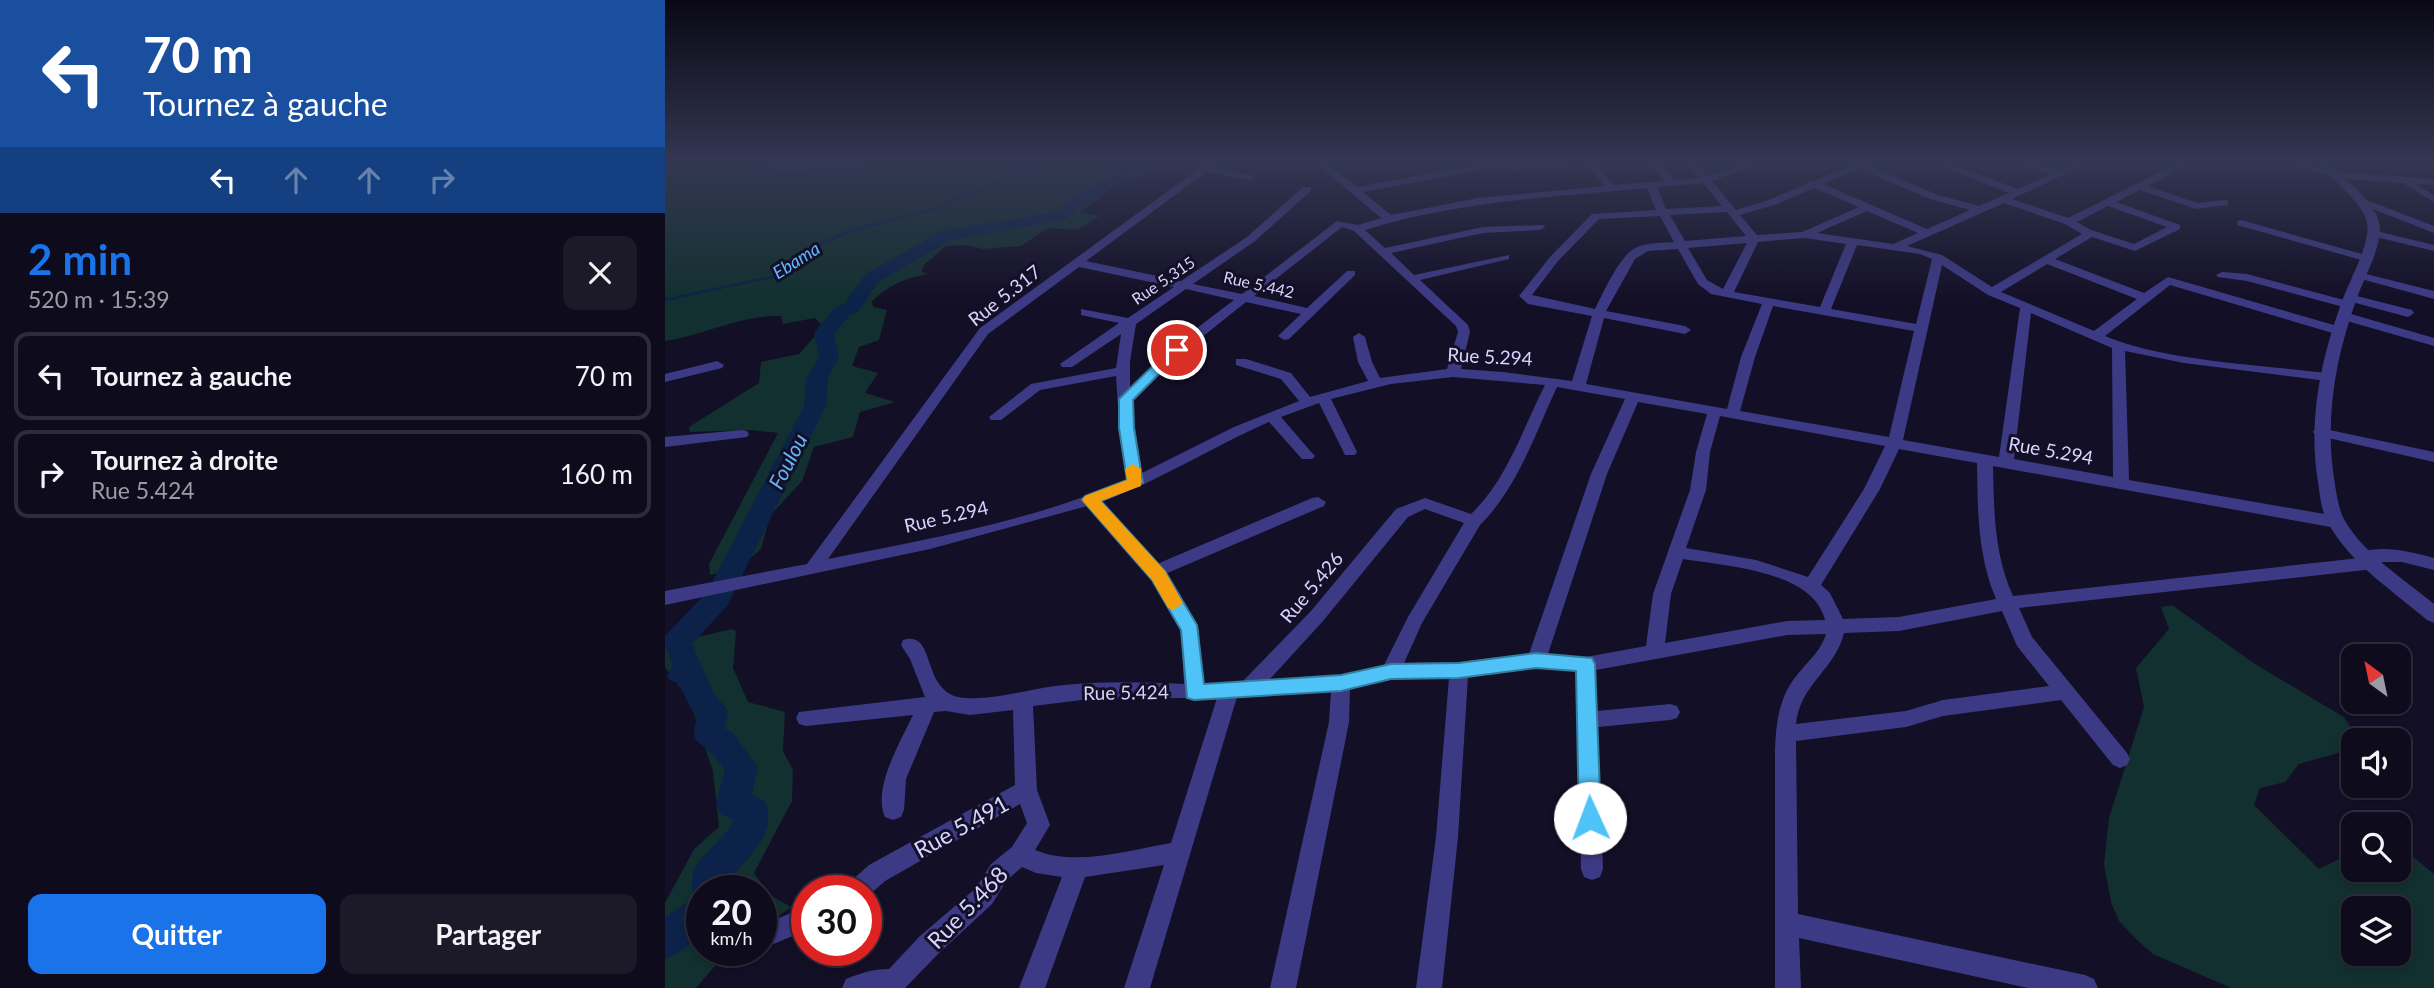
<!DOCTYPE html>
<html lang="fr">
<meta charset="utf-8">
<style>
:root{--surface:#0e0b1c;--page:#1c1929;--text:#f1f3f6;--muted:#9b9ba3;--line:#2e2b3b;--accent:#1a73e8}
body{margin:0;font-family:Lato,sans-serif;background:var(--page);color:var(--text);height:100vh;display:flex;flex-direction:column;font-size:26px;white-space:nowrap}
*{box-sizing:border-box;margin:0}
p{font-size:23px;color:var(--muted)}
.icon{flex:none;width:38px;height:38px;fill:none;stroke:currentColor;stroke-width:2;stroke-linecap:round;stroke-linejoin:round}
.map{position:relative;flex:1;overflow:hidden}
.side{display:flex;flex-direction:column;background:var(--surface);width:665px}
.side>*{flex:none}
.banner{background:#1a4fa0;color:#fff;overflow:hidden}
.needle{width:46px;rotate:327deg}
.fabs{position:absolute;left:1676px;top:644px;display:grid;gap:14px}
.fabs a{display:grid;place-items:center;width:70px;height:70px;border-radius:14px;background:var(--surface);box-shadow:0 4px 10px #0003,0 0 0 2px var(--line);font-size:35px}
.speed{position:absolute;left:21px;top:875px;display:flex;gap:14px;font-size:35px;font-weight:700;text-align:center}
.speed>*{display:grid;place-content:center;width:91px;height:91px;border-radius:50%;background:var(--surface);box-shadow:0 4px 10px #0003,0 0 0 2px var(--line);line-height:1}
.speed small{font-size:18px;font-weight:400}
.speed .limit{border:10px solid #d22;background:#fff;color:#111}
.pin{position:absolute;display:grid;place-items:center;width:60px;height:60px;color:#fff;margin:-30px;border:4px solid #fff;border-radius:50%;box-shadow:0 2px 7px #0007}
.me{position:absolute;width:77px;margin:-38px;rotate:358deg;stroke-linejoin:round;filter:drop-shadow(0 0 5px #0008)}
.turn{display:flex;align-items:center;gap:24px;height:147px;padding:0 28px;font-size:32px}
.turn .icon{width:91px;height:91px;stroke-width:2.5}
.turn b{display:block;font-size:49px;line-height:60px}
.lanes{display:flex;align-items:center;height:66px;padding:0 28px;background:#0003;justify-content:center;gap:35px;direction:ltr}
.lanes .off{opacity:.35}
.round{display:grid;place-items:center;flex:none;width:74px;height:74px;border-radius:14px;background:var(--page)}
.head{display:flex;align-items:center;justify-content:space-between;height:119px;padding:0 28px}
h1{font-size:42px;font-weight:700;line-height:52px;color:var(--accent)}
.cta{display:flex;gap:14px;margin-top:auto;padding:14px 28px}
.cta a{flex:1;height:80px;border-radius:14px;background:var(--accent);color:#fff;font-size:28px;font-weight:700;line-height:80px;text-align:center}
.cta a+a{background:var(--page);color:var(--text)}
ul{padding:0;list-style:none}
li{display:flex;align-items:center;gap:21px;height:88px;margin:0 14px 10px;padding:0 14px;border:4px solid var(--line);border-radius:14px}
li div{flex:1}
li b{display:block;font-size:26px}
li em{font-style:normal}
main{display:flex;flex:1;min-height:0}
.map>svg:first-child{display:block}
.green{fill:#12302f;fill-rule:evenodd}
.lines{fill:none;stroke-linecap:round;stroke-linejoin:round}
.stream-far2{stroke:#0c2248;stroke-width:2.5}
.stream-far1{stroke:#0c2248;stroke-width:5}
.stream{stroke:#0c2248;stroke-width:6}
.river{fill:#0c2248;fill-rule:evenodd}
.minor{fill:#3d3a85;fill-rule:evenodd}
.tertiary{fill:#3d3a85;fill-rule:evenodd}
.route{fill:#4fc3f7;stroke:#337fa1;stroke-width:2}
.slow{fill:#f59e0b}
.labels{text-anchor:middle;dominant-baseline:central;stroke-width:6;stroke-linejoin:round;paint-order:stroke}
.far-street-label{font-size:16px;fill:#d9d4ff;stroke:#130f26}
.far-water-label{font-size:18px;font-style:italic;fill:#62b6ff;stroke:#130f26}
.street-label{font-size:19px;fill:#d9d4ff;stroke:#130f26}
.water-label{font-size:21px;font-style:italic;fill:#62b6ff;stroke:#130f26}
.near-street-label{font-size:23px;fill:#d9d4ff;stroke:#130f26}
</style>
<main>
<section class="side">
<div class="banner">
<div class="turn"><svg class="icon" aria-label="left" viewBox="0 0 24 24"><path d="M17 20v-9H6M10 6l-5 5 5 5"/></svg><div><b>70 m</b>Tournez à gauche</div></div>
<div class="lanes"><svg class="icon" aria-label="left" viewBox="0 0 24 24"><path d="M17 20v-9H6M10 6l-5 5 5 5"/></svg><svg class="icon off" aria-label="ahead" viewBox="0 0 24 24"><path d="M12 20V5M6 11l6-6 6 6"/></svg><svg class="icon off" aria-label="ahead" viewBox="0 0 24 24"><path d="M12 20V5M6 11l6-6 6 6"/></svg><svg class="icon off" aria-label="right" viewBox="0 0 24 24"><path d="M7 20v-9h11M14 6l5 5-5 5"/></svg></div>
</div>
<div class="head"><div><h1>2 min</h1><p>520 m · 15:39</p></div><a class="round"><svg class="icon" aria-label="close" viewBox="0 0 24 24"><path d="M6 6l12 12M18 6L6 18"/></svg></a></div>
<ul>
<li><svg class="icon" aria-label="left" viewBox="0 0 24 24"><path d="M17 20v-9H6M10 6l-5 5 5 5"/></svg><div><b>Tournez à gauche</b></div><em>70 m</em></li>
<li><svg class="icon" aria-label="right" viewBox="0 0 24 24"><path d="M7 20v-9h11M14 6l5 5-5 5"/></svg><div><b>Tournez à droite</b><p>Rue 5.424</p></div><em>160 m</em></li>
</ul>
<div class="cta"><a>Quitter</a><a>Partager</a></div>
</section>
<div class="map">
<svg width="1769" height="988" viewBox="0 0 1769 988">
<rect width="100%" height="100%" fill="#130f26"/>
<g class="green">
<path d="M0,162H491L483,174L452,183L415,213L435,216L412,230L383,228L356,246L317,249L302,245L281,246L258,266L257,272L263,274C240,278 224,285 207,301L208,307L222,310L214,340L194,347L187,366L213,373L200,393L230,402L195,412L188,437L149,447L137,481L105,516L96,549L73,569L45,575L44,564L113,433L85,430L25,432L24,427L94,383L96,362L134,354L158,327L150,318L118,324L116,316C75,315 40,335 0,341Z"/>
<path d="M1507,605L1590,664L1679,717L1694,740H1689L1687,749L1634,764L1620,782L1595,788L1589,805L1654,869L1689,852V870H1734V852H1742L1769,874V988H1566L1488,954L1470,938L1454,921L1446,902L1439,864L1444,818L1479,707L1471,668L1504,629L1496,607ZM1689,908H1734V954H1689Z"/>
<polygon points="67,629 71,631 68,668 83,702 120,712 118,751 128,770 127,801 89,873 105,895 126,907 96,929 96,891 37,891 37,950 64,950 31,988 0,988 0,903 29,849 54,827 48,772 25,701 0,667 0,635 24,639"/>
</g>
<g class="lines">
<polyline class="stream-far2" points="0,300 111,276 130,266 156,243 188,230 270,209 377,162"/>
<g class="stream-far1">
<polyline points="0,644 11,642"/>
<polyline points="17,653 5,677 20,684 23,693 35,702"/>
</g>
<polyline class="stream" points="33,701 36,703"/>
<path class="river" d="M473,162H491L421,203L401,219L286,240L213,282L193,312L185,315L169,334L174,357L163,379L161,406L62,606L27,644L48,692L63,711L60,729L67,732L93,767L87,795L100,801C114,832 83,858 64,879V891H37V935L13,953L0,959V917L30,897C15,861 58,846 69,820L56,814L51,803L60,770C55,764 51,757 45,752C28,737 26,742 32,716C20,703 0,652 0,636L42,592L139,406L141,379L154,357L149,333L169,308L179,304L201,274L275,232L390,212L409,197Z"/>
<g class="minor">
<polygon points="86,162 122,165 208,162 203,165 122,171"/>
<path d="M543,162H554L548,167L591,177L586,180L541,172L421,261L516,281L582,237L638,187H646V191L590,241L528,284L577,294L672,221L693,225L716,218L650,162H661L692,187L816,164L934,162L931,164L949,185L1000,181L983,162H993L1010,180L1034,178L1021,162H1031L1043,176L1086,162H1101L1047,181L1071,210L1101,201L1142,184L1143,181H1149L1190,163L1207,162L1202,165L1273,195L1314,206L1344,193L1266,162H1280L1353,189L1385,175L1351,162H1366L1393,171L1414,162H1427L1347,199L1403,218L1515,162H1527L1483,186L1532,203L1559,200L1563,201V205L1531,209L1475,190L1451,202L1515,225V229L1470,251L1427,237L1390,259L1479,293L1503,277L1679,328L1681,331L1675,335L1671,334L1505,285L1440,336C1499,361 1596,365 1662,373L1669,377L1662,381L1519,363L1460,351L1464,480L1671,516L1679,522L1671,528L1328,466C1329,511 1329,554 1348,596L1695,558L1696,552C1720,545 1746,552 1769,558V570L1737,562H1717L1715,567L1709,569L1354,608L1367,637L1462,753L1465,759L1462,765L1455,768L1448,765L1396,700L1278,716L1241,727L1131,741L1133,914L1420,975L1429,979L1433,988H1363L1134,938L1136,988H1110V750C1111,722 1114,697 1132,675C1143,661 1156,651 1161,634L1122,635L931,670L932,711L1005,704L1012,706L1015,712L1012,718L1005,720L933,727L938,869L935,877L927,880L919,877L916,869L912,671L871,668L803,676L793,837L777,988H751L771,837L784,678L726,679L685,688L684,722L631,988H605L664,722L666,691L572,697L485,988H459L499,865L420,877L380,988H354L397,877L371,873L357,867L342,880L327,904L273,954L240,988H177L181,979C196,973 208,969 224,969L255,936L311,888L326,864L347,847L362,823L355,804L220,881L201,898V891H180L184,883L204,865L350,785L348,710L305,715L281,711L269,712L241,779L239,810L236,817L228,820L220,817C207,788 236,741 248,715L141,726L134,724L131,718L134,712L260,697L245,659L236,645L238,640C273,629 254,695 300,698C331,700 361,690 390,686C433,681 476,682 519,684L516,630L487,580L422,506L265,549L0,605V591L142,564L315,328ZM922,165L940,186L813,198L726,215L698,192L816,170L857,171ZM1194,169L1265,199L1305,210L1262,229L1158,184ZM1038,183L1057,206L1001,209L992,187ZM982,188L991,210L927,214L885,257L854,296L863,304L927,316L907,381L838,372L796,369L805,332L803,325L755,280L844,259V255L749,275L726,253L818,233L875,230L880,227L879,225L818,227L720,248L700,230C791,201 889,197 982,188ZM1149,188L1194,207L1137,232L1092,235L1075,215L1109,205ZM1339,203L1400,224L1417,234L1327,287L1277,255L1242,246ZM1443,206L1502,227L1469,244L1426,230L1412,222ZM1202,211L1253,233L1228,244L1152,233ZM1062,212L1081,236L1020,241L1005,215ZM995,216L1009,242C997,243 982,242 970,248C954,257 938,293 930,309L867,295L893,261L934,219ZM677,227L689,231L791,326L793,332L782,369L715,378L707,362L700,337L694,333L688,337L693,362L703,381L645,397L626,373L581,359H571V365L616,379L634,401L569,427L477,473L466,402L517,353L581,302L636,314L613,336L619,340L624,339L690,275V271H682L642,308L589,296ZM1139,238L1181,244L1155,307L1069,292L1093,242ZM1082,243L1058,289L1042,280L1023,248ZM1192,245L1255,254L1267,259L1251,324L1166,309ZM1013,249L1033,284L1046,294L1097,304L1076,357L1062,409L921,384L939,318L1020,334L1026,330L1020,326L941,311L970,259L983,251ZM1382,264L1472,299L1429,331L1336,292ZM1277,265L1323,295L1355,308L1334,457L1238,440ZM414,267L509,287L463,318L416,309V315L454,323L395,364L397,367H407L456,334L451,368L366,384L324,417L326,420H336L375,390L451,376L454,423L463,479C369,521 263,539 163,559L323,334ZM521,289L569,300L507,347L465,388V361L471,324ZM1108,306L1249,331L1224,437L1075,411L1090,357ZM1366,313L1447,348L1448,477L1349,459ZM788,377L880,385C858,428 842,480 806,514L760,498L731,509L646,611L578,681L538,684L534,630L500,574L659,506L661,502L653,497L647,498L492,564L436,502C494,481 547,447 604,422L637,459H647L650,456L647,453L616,417L654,403L680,455H690L692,452L666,399L726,384ZM892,387L960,399L926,474L864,654L794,662L739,663L757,623L815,525C853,487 870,434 892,387ZM973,402L1042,414L1031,452L1025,490L988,594L981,646L921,657L883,654L942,474ZM1055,416L1220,446L1199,489L1143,577L1091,560L1021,548L1041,490L1045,452ZM1234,449L1312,463C1313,510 1312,554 1331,599L1234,617L1178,619L1165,593L1156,585L1215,489ZM760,509L799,523L743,617L719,665L676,675L604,680L658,621L743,517ZM1018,559C1059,566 1148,570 1160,620L1122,621L1000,643L1006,594ZM1337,611L1352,646L1384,686L1278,700L1241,711L1131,724C1135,684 1170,670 1179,633L1234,631ZM481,698H552L506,843C464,850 411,867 370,850L385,825L372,790L368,706L417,700Z"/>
<polygon points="1618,162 1634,162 1672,172 1769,179 1769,185 1751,184 1769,195 1769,202 1738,183 1672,178"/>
<polygon points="1694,197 1769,226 1769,233 1690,202 1689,200"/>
<polygon points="1576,220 1704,256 1706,258 1700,261 1572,225 1572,221"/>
<polygon points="1707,230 1769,245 1769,251 1703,235 1703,231"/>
<polygon points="1557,272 1582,274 1679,300 1680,295 1684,294 1747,310 1749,313 1743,317 1687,302 1686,307 1682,308 1582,281 1553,277 1551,275"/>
<polygon points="1693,272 1769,291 1769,299 1689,277 1687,275"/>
<polygon points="1679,312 1769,338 1769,346 1675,319 1675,313"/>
<polygon points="52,361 59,365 57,368 0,382 0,374"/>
<polygon points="1655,428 1769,452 1769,462 1650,435 1648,432 1650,429"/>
<polygon points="77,430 82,431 84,434 82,437 0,447 0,437"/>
<polygon points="142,906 142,930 106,945 98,941 98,925"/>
</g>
<path class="tertiary" d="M1652,162H1663C1679,179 1708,199 1714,222C1719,244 1699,277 1692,298C1670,358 1659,421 1670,485C1672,496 1674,511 1680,521C1700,555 1739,579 1769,604V623L1762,620C1728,591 1685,563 1663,523C1656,511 1655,495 1653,482C1643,421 1655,362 1676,304C1683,283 1706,244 1702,223C1699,203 1665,178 1652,162Z"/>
</g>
<linearGradient id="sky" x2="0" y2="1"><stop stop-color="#0a0815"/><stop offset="0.54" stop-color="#333752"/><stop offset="1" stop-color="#333752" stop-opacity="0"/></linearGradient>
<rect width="1769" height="300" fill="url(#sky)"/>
<polygon class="route" points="507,347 518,350 468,400 469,428 478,483 436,501 500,571 532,625 539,684 676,675 726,664 794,663 871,653 927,658 930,664 936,818 933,825 925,828 917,825 914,818 911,671 871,668 794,678 726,679 676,691 529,700 522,698 516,630 487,580 417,500 420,496 462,480 454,428 454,399"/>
<polygon class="slow" points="468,464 476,469 476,486 436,501 500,571 518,603 509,610 503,608 487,580 417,500 420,496 462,480 460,469"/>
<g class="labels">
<g class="far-street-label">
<text transform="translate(498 280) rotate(-34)">Rue 5.315</text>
<text transform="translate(594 284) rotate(13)">Rue 5.442</text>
</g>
<g class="far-water-label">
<text transform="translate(131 260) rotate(-32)">Ebama</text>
</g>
<g class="street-label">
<text transform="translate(339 295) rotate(-38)">Rue 5.317</text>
<text transform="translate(825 356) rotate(3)">Rue 5.294</text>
<text transform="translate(1386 450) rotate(10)">Rue 5.294</text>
<text transform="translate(281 516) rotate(-13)">Rue 5.294</text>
<text transform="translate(646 587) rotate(-50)">Rue 5.426</text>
<text transform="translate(461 692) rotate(-1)">Rue 5.424</text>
</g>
<g class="water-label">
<text transform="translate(122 461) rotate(-63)">Foulou</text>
</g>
<g class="near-street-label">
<text transform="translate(296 826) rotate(-29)">Rue 5.491</text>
<text transform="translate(302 907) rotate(-46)">Rue 5.468</text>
</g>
</g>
</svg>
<div class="fabs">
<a><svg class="needle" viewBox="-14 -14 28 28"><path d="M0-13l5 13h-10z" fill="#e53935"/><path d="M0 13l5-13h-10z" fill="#9b9ba3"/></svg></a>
<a><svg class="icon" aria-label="sound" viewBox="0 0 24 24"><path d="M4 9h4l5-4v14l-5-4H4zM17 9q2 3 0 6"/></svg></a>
<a><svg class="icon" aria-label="search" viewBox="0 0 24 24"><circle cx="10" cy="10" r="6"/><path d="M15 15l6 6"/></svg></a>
<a><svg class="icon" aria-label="layers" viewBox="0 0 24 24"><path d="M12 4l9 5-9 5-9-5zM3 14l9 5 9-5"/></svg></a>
</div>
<div class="speed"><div>20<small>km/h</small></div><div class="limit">30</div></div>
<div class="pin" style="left:512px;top:350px;background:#d93025"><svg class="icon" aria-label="arrive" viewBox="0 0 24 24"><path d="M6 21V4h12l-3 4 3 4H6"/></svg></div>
<svg class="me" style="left:925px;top:818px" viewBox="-20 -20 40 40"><circle r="19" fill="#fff"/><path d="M0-13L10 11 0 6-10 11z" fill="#4fc3f7"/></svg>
</div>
</main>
